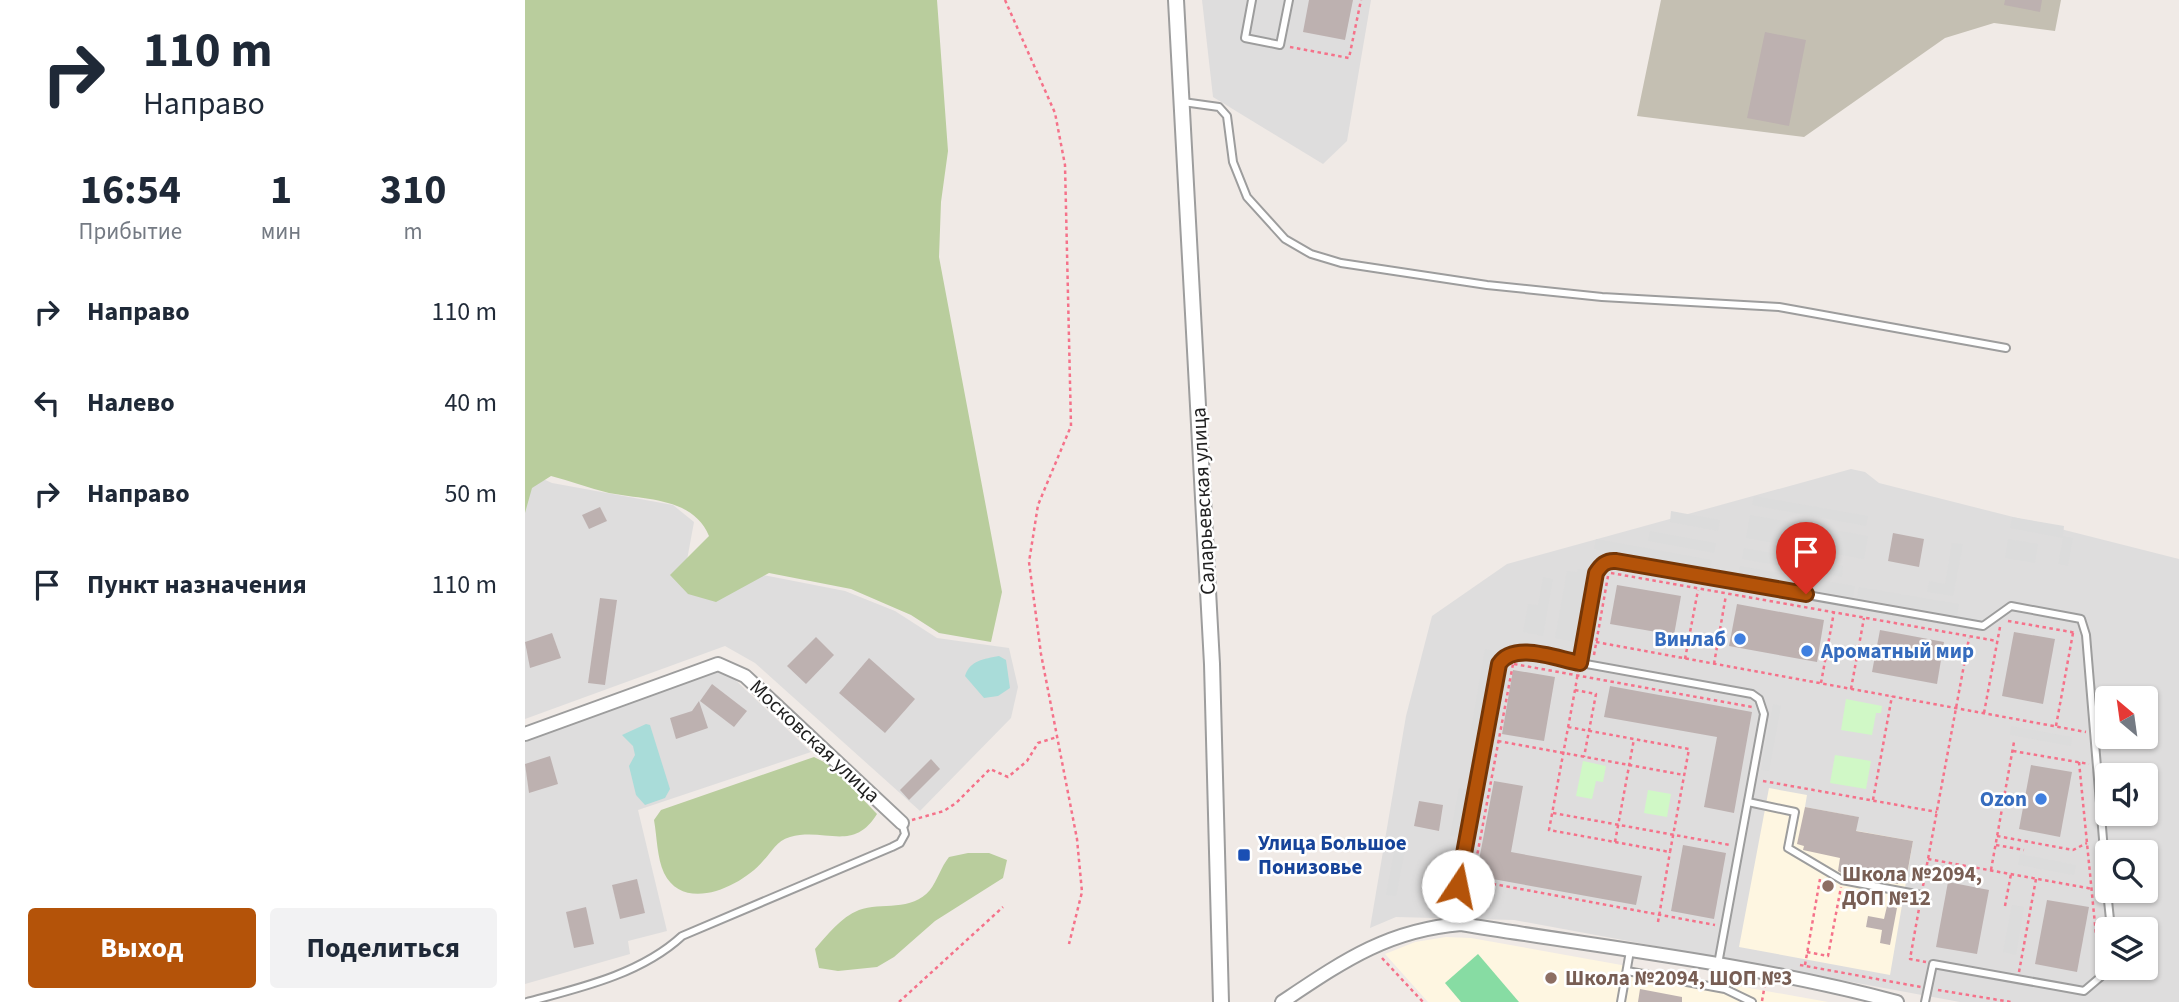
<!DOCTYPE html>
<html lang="ru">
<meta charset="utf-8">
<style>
:root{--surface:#fff;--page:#f2f2f3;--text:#1f2937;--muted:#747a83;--accent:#b45309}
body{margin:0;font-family:"Source Sans 3",sans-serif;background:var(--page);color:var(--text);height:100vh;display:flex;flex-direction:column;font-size:26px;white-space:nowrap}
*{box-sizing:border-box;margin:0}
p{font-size:23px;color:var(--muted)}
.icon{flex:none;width:38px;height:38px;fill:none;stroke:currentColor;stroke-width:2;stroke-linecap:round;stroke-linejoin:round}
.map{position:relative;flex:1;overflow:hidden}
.panel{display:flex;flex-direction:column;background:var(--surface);width:525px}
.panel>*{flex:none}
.guide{background:#fff;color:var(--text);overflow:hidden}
.needle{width:46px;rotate:331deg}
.controls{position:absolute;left:1570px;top:686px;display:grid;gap:14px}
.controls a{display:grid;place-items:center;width:63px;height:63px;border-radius:7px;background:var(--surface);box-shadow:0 2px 5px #0004;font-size:35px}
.pin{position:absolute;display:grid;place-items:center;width:60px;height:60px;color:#fff;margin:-72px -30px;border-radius:50% 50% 50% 0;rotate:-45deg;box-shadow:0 0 7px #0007}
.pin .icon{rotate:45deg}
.me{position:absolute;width:77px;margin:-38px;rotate:11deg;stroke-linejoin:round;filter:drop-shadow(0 0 5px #0008)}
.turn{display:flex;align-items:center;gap:24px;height:147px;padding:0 28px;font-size:32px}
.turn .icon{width:91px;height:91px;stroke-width:2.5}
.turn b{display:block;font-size:49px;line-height:60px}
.eta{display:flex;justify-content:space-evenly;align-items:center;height:119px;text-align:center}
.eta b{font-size:42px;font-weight:700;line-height:49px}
.primary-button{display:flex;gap:14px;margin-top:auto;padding:14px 28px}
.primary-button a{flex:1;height:80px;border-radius:7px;background:var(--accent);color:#fff;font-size:28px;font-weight:700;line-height:80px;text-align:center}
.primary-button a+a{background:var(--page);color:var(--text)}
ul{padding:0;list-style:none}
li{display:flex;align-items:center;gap:21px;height:91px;padding:0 28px}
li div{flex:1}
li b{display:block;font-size:26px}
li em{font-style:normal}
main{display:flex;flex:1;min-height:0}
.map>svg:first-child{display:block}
.residential{fill:#dedddd;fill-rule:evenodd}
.education{fill:#fef6e1}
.construction{fill:#c4bfb2}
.forest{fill:#b9cd9d}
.park{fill:#d0f8c6}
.pitch{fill:#87dca3}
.parking{fill:#dcdcdc}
.water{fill:#a9dcd9}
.building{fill:#bdb1b0}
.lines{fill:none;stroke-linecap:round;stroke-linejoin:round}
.service-casing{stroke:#9d9d9d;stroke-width:10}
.minor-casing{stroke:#9d9d9d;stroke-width:16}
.tertiary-casing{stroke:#9d9d9d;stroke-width:18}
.path{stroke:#f5728a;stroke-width:2.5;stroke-dasharray:3.5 3.5;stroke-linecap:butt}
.service{stroke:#fff;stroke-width:6}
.minor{stroke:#fff;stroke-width:12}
.tertiary{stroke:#fff;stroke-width:14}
.route-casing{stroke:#753606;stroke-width:18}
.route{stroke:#b45309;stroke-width:12}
.shop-dot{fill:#3f7fe0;stroke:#fff;stroke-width:2.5}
.transit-dot{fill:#1a4fb4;stroke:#fff;stroke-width:2.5}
.education-dot{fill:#8d6e63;stroke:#fff;stroke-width:2.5}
.labels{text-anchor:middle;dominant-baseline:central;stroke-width:5;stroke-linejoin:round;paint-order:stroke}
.street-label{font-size:21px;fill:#202020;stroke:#fff}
.shop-label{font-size:21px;font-weight:bold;fill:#366cbe;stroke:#fff;text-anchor:end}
.transit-label{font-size:21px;font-weight:bold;fill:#164399;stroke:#fff;text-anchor:start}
.education-label{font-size:21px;font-weight:bold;fill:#785e54;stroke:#fff;text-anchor:start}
</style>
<main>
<section class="panel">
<div class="guide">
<div class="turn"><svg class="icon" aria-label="right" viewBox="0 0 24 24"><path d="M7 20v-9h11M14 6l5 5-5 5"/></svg><div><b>110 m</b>Направо</div></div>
</div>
<div class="eta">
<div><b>16:54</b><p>Прибытие</p></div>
<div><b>1</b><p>мин</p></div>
<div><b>310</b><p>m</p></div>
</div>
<ul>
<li><svg class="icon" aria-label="right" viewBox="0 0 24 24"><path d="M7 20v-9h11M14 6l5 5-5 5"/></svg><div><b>Направо</b></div><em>110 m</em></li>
<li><svg class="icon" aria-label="left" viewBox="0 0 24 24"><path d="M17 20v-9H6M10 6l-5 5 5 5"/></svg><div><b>Налево</b></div><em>40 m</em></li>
<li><svg class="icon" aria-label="right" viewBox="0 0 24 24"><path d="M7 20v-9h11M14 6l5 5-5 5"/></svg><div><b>Направо</b></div><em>50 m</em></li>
<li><svg class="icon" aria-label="arrive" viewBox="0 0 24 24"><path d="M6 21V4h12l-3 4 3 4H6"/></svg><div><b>Пункт назначения</b></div><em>110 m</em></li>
</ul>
<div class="primary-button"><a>Выход</a><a>Поделиться</a></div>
</section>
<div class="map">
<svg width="1654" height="1002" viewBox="0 0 1654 1002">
<rect width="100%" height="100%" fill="#f0eae6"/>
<g class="residential">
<polygon points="677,0 846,0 822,141 798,164 688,97"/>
<path d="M1326,469L1340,472L1354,483L1654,559V1002H1435L989,920L871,917L845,928L881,716L907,616L982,564ZM1582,698H1620V737H1582ZM1582,775H1620V814H1582ZM1582,852H1620V891H1582ZM1582,929H1620V968H1582Z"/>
<polygon points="0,471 27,483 148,505 169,522 162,560 320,591 370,611 412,638 484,648 493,687 486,718 395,811 230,663 200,646 0,719"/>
<polygon points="191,671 203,673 286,752 113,810 142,931 103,941 105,954 0,984 0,742"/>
</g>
<g class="education">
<polygon points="1244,788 1282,795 1280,807 1333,817 1327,830 1388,841 1365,975 1214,947"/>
<polygon points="921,937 946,938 1303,1002 903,1002 860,954 890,942"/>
</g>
<polygon class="construction" points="1136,0 1536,0 1530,31 1469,23 1420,38 1279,137 1112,116"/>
<g class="forest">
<path d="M0,0H412L423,151L416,202L414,257L477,592L466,642L414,633L386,615L326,589L244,573L191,602L163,594L145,575L184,536C168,497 120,500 84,493C64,488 45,481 26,476L7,488L0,513Z"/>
<path d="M289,757L305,765L352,814C328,853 300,827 265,837C251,841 248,851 238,861C217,886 159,914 139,873C132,858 132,837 129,820L136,810Z"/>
<path d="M443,853H464L482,860L478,878L410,921L369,957L352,967L313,971L294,968L290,949C303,934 315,918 334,910C356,902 387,912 405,890C412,881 416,867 424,857Z"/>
</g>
<g class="park">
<polygon points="1321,699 1357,706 1356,713 1351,713 1347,735 1316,730"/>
<polygon points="1310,755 1346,761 1341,789 1305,783"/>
<polygon points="1058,761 1081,766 1078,782 1071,781 1067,799 1051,796"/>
<polygon points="1123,790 1146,794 1142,817 1119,813"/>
</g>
<polygon class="pitch" points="953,954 994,1002 936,1002 920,983"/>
<g class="parking">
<polygon points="1229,496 1343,516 1341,526 1227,505"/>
<polygon points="1146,511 1195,520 1193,531 1145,522"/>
<polygon points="1225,515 1343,536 1339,559 1221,538"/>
<polygon points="1487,517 1539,526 1538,536 1548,538 1543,566 1533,564 1538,538 1485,528"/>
<polygon points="1125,531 1191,543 1189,553 1123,541"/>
<polygon points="1071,539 1187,560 1185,570 1069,549"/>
<polygon points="1483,539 1513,544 1510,563 1480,558"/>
<polygon points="1427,543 1438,544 1428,596 1402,592 1404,581 1420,584"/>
<polygon points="1219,548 1318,566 1317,577 1217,559"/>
<polygon points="1215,566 1330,586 1328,597 1213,577"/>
<polygon points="1053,569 1063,570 1051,642 1030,638 1042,571 1052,572"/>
<polygon points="1018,577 1028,579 1018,636 998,632 1003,604 1013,605"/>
<polygon points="1334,587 1434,604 1432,616 1332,598"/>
<polygon points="960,649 971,651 957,732 946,730"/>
<polygon points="1248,704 1256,706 1244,771 1236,770"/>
<polygon points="1486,726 1547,737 1546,746 1485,735"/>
<polygon points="934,788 944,790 936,838 925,836"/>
<polygon points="872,837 882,839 871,896 861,895"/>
<polygon points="1495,854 1551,865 1549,875 1493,865"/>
<polygon points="1487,905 1499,907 1491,955 1478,952"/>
</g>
<g class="water">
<path d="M474,656L481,660L485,688L473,696L459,698L440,676C445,660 459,659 474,656Z"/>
<polygon points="121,724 125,725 145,789 140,798 120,805 111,795 104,766 110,755 108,746 97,735"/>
</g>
<g class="building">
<polygon points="784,0 828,0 820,40 778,32"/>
<polygon points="1480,0 1517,0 1515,12 1479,5"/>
<polygon points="1240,32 1281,40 1264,126 1222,118"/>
<polygon points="75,507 82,521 64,529 57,515"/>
<polygon points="1368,533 1399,539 1394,567 1363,561"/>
<polygon points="1092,585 1156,596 1149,635 1085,624"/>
<polygon points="75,598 92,600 80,685 63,683"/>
<polygon points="1212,604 1299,620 1292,662 1204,646"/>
<polygon points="1355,630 1419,642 1412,684 1347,672"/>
<polygon points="1489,632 1530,639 1518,704 1477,696"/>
<polygon points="27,633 36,658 5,668 0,642"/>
<polygon points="291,637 309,655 281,684 262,666"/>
<polygon points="344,658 390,699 360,733 314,693"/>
<polygon points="988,670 1030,677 1019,741 977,734"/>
<polygon points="187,684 222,711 209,727 175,701"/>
<polygon points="1085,686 1227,712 1209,813 1179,807 1192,737 1079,717"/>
<polygon points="174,701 183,728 151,739 145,718 167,711"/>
<polygon points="25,756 33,784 4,793 0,764"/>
<polygon points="406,759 415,769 384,800 375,790"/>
<polygon points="1506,765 1547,772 1535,837 1494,829"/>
<polygon points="969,781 998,786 986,852 1117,876 1111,905 951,876"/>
<polygon points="894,801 918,805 914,831 889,826"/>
<polygon points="1280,807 1334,817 1331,831 1388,841 1381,880 1374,878 1373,884 1318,874 1313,871 1315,858 1278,850 1279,846 1272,844"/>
<polygon points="1158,845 1201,853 1189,919 1146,911"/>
<polygon points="112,879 120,913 95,919 87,885"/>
<polygon points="1423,882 1464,890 1452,954 1411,947"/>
<polygon points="1522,900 1564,907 1552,972 1510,964"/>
<polygon points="1362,906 1372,908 1365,945 1355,943 1357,930 1341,927 1343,916 1359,919"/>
<polygon points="61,907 69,944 49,948 41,912"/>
<polygon points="1115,989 1157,997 1157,1002 1113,1002"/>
</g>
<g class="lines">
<g class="service-casing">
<g id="service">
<polyline points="727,0 720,38 755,45 764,0"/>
<polyline points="658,102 694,107 702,116 708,162 722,197 760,239 786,254 816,263 962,285 1077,297 1254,307 1481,348"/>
<polyline points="1055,663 1071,573 1084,560 1458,626 1486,606 1556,619 1561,635 1582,887"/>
<polyline points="1223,802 1270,812 1263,848 1317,880 1396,895"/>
<polyline points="1582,891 1586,929"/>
<polyline points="925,925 974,664 978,658 995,652 1227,694 1234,699 1239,714 1193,964"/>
<polyline points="1102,971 1200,989 1227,1002"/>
<path d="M2,1002C55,988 116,974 157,936L367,847L375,843L380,834L377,823"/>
<polyline points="1096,1002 1105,951"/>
<polyline points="1400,1002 1408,964 1559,991 1586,968"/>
</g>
</g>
<g class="minor-casing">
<g id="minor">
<polyline points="0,734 193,664 220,676 377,823"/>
<path d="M757,1002C817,962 862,930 936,924C1081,948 1230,964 1372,1002"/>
</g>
</g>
<g class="tertiary-casing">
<polyline id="tertiary" points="651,0 687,664 696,1002"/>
</g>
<g class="path">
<polyline points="480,0 530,113 540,165 546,426 513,505 504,562 516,654 552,839 557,892 544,944"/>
<polyline points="765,47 824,58 836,0"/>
<polyline points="1086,573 1472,641"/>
<polyline points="1483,621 1552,633"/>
<polyline points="1071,642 1561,732"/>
<polyline points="1069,655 1083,576"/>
<polyline points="1160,659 1173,590"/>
<polyline points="989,664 1227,707"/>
<polyline points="1189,664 1201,595"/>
<polyline points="1296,683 1309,612"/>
<polyline points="1326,689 1339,618"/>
<polyline points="1050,690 1071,694 1059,757"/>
<polyline points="1459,713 1475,627"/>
<polyline points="1531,726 1548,633"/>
<polyline points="1043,727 1164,749 1145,852 1024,830 1050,690 1053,672"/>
<polyline points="973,741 1159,775"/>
<polyline points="1488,751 1564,764"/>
<polyline points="1554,762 1574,965"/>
<polyline points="1238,781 1412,812"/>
<polyline points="1348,800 1367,696"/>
<polyline points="1028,813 1205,845"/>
<polyline points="387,820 419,811 431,803 465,769 483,777 502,761 513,743 532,737"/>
<polyline points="1472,836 1548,850 1562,843"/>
<polyline points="1090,842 1109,739"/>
<polyline points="1471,845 1499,850"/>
<polyline points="1403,859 1568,889"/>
<polyline points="1466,870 1489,742"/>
<polyline points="947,880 1190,925"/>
<polyline points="1398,886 1444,638"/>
<polyline points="946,888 988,664"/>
<polyline points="1395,903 1385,959 1401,962"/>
<polyline points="1480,906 1486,874"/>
<polyline points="1133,922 1145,852"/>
<polyline points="1282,952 1303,956 1316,887"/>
<polyline points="857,958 898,1002"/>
<polyline points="1275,965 1396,987"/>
<polyline points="1280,965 1295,879"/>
<polyline points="1494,972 1511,879"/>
<polyline points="1413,990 1486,1002"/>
<polyline points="1237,1001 1240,984"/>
<polyline points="374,1002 478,907"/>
</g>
<use href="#service" class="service"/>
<use href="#minor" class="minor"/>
<use href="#tertiary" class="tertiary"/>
</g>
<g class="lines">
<g class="route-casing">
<path id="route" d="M933,886L974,664C989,641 1032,659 1055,663L1071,573C1076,565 1081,560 1091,561L1281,594"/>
</g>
<use href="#route" class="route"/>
</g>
<g class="shop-dot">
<circle cx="1215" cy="639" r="7"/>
<circle cx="1282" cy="651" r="7"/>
<circle cx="1516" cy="799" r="7"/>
</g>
<rect class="transit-dot" x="712" y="848" width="14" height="14" rx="3.5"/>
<g class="education-dot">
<circle cx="1303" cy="886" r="7"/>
<circle cx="1026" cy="978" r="7"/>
</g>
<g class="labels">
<g class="street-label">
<text transform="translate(678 501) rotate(-93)">Саларьевская улица</text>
<text transform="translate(290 741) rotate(43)">Московская улица</text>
</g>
<g class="shop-label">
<text x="1201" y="639">Винлаб</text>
<text x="1296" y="651" text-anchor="start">Ароматный мир</text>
<text x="1502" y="799">Ozon</text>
</g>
<g class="transit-label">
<text x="733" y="843">Улица Большое<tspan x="733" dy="24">Понизовье</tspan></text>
</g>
<g class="education-label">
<text x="1317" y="874">Школа №2094,<tspan x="1317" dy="24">ДОП №12</tspan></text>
<text x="1040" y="978">Школа №2094, ШОП №3</text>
</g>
</g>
</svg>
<div class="controls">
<a><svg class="needle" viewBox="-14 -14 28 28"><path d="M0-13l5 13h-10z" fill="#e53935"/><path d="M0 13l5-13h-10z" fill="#747a83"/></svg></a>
<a><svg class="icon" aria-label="sound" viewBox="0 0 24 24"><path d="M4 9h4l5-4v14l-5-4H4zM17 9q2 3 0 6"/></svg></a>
<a><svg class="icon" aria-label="search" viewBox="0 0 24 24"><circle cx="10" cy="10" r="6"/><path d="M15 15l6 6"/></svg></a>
<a><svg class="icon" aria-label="layers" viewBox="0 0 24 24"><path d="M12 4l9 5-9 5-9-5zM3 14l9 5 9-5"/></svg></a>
</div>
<div class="pin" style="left:1281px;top:594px;background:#d93025"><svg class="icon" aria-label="arrive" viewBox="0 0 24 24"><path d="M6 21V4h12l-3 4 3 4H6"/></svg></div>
<svg class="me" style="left:933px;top:886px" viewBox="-20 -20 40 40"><circle r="19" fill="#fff"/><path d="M0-13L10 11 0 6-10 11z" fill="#b45309"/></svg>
</div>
</main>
